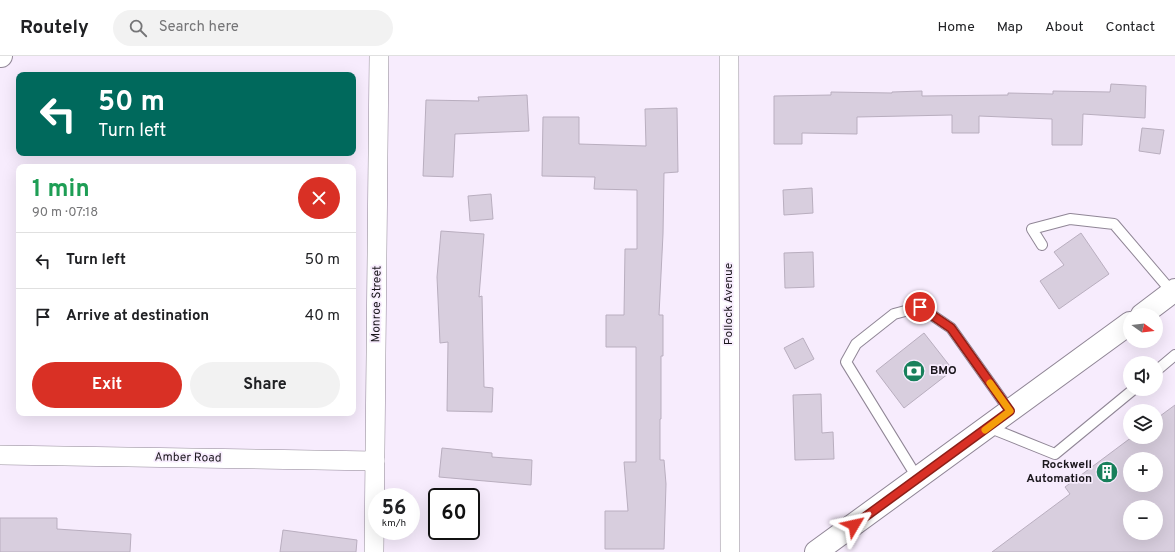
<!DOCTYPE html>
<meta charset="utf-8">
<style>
:root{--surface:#fff;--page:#f2f2f2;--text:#202124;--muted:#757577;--line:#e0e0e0;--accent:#d93025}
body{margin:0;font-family:Overpass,sans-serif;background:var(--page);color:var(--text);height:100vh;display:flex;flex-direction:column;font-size:15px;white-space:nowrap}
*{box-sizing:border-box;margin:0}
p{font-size:13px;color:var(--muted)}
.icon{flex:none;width:22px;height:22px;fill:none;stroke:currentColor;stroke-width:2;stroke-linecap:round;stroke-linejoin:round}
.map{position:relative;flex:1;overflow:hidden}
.sheet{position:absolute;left:16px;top:108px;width:340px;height:252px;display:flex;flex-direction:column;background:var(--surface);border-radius:8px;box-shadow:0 4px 16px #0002}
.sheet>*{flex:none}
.banner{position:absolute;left:16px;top:16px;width:340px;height:84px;border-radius:8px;box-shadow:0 4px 16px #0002;background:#00695c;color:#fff;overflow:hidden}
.needle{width:26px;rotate:104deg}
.controls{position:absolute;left:1123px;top:252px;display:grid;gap:8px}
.controls a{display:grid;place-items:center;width:40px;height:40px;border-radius:50%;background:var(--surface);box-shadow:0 4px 16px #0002;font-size:20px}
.speed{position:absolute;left:368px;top:432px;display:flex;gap:8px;font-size:20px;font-weight:700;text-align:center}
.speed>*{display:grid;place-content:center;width:52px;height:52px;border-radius:50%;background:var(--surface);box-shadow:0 4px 16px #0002;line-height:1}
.speed small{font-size:10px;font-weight:400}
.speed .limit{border:2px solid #111;border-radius:6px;background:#fff;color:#111}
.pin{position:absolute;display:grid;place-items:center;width:34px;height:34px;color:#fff;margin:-17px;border:2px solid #fff;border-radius:50%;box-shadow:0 1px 4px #0007}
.me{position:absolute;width:44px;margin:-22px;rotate:54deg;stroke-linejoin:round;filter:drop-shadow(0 0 3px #0008)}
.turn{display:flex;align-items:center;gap:14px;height:84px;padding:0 16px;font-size:18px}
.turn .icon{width:52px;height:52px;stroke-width:2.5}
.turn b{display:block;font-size:28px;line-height:34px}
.round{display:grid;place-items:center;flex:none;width:42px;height:42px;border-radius:21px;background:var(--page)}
.summary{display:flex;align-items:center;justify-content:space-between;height:68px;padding:0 16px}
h1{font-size:24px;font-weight:700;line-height:30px;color:#1e9e55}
.cta{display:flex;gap:8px;margin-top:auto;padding:8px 16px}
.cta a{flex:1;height:46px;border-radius:24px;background:var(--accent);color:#fff;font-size:16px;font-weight:700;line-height:46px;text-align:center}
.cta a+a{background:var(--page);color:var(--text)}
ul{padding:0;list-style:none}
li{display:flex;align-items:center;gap:12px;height:56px;padding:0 16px;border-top:1px solid var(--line)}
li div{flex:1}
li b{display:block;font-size:15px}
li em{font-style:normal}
header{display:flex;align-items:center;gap:24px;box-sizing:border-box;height:56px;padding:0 20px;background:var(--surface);border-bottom:1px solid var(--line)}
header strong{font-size:19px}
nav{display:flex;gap:22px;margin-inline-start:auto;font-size:14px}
.search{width:280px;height:36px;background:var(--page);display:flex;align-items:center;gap:10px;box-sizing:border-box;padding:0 14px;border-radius:22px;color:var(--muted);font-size:15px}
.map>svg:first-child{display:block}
.building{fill:#d8cede;stroke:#b9aebf;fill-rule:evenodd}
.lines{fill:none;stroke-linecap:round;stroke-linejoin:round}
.lane-casing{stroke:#908696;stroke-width:12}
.street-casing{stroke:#908696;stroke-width:20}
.secondary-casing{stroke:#908696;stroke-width:24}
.primary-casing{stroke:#908696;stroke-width:24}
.lane{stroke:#fff;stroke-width:10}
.street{stroke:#fff;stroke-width:19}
.secondary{stroke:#fff;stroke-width:22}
.primary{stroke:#fff;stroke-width:22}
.route-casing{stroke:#8d1f18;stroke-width:10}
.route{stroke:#d93025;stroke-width:7}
.slow{stroke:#f59e0b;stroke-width:7}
.labels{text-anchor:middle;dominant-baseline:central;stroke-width:3.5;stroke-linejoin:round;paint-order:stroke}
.street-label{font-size:12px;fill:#1a161c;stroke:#f7ecfd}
.poi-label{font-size:12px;font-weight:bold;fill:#1a161c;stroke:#f7ecfd;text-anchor:start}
</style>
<header>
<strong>Routely</strong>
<div class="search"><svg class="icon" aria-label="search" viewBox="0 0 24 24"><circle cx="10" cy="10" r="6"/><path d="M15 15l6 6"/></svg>Search here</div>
<nav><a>Home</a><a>Map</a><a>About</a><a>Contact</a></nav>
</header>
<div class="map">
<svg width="1175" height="496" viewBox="0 0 1175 496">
<rect width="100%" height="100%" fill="#f7ecfd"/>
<g class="building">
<polygon points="1111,28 1146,30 1145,62 1083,58 1082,89 1052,89 1052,63 979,60 979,77 952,77 952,59 857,61 857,78 802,77 802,88 774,88 774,40 831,39 831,36 892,37 892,36 922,35 922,40 1008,39 1008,37 1053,38 1053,35 1110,36"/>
<polygon points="527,39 529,75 455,78 453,121 423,120 426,44 479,45 478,41"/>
<polygon points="677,52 678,116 664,117 663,178 659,259 663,259 663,300 661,300 661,363 660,363 660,404 664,404 666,428 664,493 605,493 605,455 628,455 624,406 636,406 636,291 606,291 606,259 624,259 625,193 637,193 637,134 594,133 595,121 542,120 543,61 579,61 579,88 646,90 645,53"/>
<polygon points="1142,72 1164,74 1160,98 1139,95"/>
<polygon points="812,132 813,157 784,159 783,134"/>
<polygon points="491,138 493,163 470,165 468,140"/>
<polygon points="441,175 484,178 479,241 482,240 484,331 493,332 492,356 447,355 448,286 440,287 437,221"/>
<polygon points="1081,177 1109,218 1059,253 1040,225 1064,209 1054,196"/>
<polygon points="813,196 814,231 785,232 784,197"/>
<polygon points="924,277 953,314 904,352 876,315"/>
<polygon points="803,282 814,303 795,313 784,292"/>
<polygon points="821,338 822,377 833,376 834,403 795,404 793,339"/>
<path d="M1175,349V496H992L1070,438L1065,431L1132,381H1156V363ZM1130,403H1156V429H1130ZM1130,451H1156V477H1130Z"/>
<polygon points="442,392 492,397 492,401 532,404 531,429 439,421"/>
<polygon points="0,462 57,462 57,473 131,478 130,496 0,496"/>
<polygon points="283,474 357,484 356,496 280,496"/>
</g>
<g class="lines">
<g class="lane-casing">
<g id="lane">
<polyline points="1042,189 1032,173 1070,163 1114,168 1172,236"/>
<polyline points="1156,315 1175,299"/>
<polyline points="988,371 1055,398 1134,333"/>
<polyline points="918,423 846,306 856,288 894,258 920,251 951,272 1010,355"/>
</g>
</g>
<g class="street-casing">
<g id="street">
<polyline points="729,0 730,496"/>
<polyline points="0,399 375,405"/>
<polyline points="374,496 379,0"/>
</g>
</g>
<g class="secondary-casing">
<polyline id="secondary" points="0,0 1,0"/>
</g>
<g class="primary-casing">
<g id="primary">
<polyline points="1142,259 1175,234"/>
<polyline points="816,496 1130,267"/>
</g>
</g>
<use href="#lane" class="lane"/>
<use href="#street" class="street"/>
<use href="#secondary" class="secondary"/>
<use href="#primary" class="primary"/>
</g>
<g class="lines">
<g class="route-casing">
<polyline id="route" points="854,469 1010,355 951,272 920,251"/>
</g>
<use href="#route" class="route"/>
<polyline class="slow" points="985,374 1010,355 990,327"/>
</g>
<defs>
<g id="bank-disc" transform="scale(1.15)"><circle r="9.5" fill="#18805b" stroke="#f7ecfd"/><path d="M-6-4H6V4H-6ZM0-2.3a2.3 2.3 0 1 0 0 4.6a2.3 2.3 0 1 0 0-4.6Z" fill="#fff"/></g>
<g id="building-disc" transform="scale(1.15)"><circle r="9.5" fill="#18805b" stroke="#f7ecfd"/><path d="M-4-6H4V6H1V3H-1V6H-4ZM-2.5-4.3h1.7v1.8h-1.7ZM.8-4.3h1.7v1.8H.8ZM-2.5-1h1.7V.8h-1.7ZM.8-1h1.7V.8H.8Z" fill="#fff"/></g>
</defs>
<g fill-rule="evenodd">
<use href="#bank-disc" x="914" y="315"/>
<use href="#building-disc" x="1107" y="416"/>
</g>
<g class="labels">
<g class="street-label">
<text transform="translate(377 248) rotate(-89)">Monroe Street</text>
<text transform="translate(729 248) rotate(-90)">Pollock Avenue</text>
<text transform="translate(188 402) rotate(1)">Amber Road</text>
</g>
<g class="poi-label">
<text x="930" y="315">BMO</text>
<text x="1092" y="409" text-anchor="end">Rockwell<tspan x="1092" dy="14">Automation</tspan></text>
</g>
</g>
</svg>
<div class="controls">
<a><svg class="needle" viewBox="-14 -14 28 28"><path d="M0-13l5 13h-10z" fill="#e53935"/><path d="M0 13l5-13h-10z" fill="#757577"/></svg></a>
<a><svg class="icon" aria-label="sound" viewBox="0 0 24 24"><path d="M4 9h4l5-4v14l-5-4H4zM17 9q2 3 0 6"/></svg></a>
<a><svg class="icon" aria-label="layers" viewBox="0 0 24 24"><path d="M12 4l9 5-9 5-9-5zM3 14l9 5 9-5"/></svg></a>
<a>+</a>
<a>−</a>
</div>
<div class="speed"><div>56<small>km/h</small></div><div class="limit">60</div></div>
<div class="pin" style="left:920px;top:251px;background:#d93025"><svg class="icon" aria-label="arrive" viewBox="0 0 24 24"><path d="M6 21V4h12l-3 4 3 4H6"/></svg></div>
<svg class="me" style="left:854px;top:469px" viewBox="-20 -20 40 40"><path d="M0-17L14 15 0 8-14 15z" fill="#d93025" stroke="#fff" stroke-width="4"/></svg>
<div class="banner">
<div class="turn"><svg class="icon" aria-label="left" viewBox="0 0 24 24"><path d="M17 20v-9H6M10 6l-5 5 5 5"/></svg><div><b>50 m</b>Turn left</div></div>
</div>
<section class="sheet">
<div class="summary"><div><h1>1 min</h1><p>90 m · 07:18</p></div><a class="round" style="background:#d93025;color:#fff"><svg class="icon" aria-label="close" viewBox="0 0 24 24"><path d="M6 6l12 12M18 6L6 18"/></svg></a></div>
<ul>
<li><svg class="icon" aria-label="left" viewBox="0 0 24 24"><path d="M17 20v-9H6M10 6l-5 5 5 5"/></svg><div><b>Turn left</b></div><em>50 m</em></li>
<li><svg class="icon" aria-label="arrive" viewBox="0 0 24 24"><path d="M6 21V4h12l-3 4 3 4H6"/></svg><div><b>Arrive at destination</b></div><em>40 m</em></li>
</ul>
<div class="cta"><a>Exit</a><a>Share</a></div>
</section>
</div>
